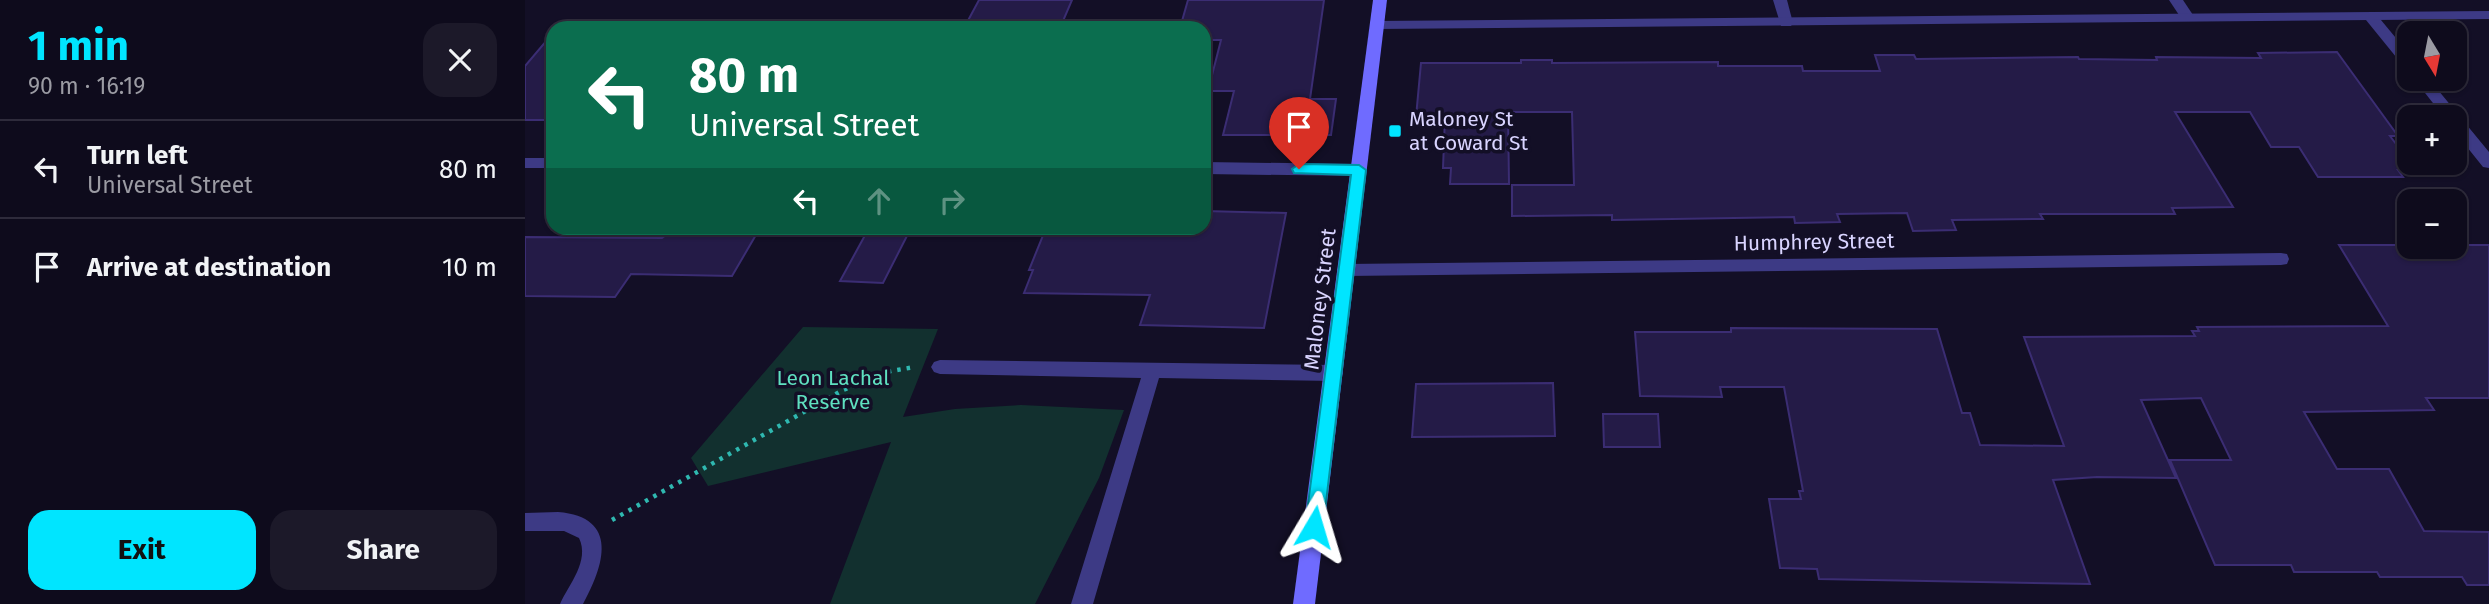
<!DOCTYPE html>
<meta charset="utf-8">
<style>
:root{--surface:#0e0b1c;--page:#1c1929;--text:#f1f3f6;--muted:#9b9ba3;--line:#2e2b3b;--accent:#00e5ff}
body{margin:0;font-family:"Fira Sans",sans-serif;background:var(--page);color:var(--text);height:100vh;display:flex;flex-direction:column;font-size:26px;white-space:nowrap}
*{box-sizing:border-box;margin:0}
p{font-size:23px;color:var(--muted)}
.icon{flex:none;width:38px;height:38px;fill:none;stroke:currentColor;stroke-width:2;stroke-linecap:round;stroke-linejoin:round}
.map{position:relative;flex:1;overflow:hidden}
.panel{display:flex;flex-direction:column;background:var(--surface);width:525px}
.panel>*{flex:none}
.guide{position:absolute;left:21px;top:21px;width:665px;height:214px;border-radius:21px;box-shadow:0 2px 5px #0004,0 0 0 2px var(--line);background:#0b6e4f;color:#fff;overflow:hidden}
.needle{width:46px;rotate:170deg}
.tools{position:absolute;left:1872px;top:21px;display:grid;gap:14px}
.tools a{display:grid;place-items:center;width:70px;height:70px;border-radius:14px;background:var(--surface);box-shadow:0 2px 5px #0004,0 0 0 2px var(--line);font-size:35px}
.pin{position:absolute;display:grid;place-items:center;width:60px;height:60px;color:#fff;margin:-72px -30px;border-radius:50% 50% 50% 0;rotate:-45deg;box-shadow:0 0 7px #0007}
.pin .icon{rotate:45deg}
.me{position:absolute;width:77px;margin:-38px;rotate:7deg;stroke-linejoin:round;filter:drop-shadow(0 0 5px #0008)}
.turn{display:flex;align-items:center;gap:24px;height:147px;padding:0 28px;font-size:32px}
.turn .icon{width:91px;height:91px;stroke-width:2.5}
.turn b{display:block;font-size:49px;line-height:60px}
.lanes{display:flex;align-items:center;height:66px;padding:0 28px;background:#0003;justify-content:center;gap:35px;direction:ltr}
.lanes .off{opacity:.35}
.round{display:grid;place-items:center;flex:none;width:74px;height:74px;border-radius:21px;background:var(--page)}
.summary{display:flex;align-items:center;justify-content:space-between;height:119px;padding:0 28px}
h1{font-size:42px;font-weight:700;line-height:52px;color:var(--accent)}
.primary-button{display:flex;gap:14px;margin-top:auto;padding:14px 28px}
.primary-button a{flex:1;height:80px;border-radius:21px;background:var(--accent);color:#111;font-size:28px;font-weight:700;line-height:80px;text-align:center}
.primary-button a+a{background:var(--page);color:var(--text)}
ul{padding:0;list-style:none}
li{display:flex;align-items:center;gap:21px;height:98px;padding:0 28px;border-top:2px solid var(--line)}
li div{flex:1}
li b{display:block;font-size:26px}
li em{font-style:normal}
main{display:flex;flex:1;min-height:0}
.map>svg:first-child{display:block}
.green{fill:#12302f}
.building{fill:#241b47;stroke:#3b2d73;stroke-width:2}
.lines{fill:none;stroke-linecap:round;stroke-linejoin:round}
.path{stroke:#2fb8b0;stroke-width:4.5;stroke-dasharray:3.5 6;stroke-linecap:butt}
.service{fill:#3d3a85;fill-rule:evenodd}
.minor{fill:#3d3a85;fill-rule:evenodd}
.tertiary{fill:#3d3a85;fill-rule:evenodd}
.secondary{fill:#6f6bff;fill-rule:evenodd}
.route{fill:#00e5ff;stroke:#0095a6;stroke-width:2}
.poi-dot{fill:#00e5ff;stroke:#130f26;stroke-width:2.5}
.labels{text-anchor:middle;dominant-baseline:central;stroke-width:7;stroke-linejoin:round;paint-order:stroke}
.poi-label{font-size:21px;fill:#d9d4ff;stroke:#130f26;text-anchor:start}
.street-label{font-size:21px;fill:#d9d4ff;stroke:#130f26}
.park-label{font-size:21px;fill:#5fe0c0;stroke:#130f26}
</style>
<main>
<section class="panel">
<div class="summary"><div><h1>1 min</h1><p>90 m · 16:19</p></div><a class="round"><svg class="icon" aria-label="close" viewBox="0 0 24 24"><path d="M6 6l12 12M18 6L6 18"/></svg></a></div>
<ul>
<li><svg class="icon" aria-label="left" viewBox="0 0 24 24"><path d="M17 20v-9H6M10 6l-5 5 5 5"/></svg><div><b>Turn left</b><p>Universal Street</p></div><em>80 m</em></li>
<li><svg class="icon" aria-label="arrive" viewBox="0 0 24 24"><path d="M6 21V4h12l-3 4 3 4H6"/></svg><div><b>Arrive at destination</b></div><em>10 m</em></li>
</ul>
<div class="primary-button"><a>Exit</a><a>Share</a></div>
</section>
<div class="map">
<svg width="1964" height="604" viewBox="0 0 1964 604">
<rect width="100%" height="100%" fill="#130f26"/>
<polygon class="green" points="278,327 413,329 378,417 430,409 496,405 599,410 574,478 510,604 305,604 366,442 183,486 166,458"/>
<g class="building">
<polygon points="454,0 547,0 535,28 439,28"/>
<polygon points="663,0 799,0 785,99 811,99 806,135 698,135 709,91 683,91 696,40 679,40 679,28 655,28"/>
<polygon points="28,33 28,120 0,120 0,66"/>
<polygon points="1812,52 1873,136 1865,136 1891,170 1873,170 1878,177 1793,177 1774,147 1746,147 1725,112 1650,112 1708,207 1647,208 1650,214 1515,214 1518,219 1427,220 1431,230 1388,231 1382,213 1312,214 1315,222 1270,223 1269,217 1087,220 1087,215 987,216 987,185 1049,185 1047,112 983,112 984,184 925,184 926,168 918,168 920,117 891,117 896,63 996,63 996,60 1027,60 1027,63 1193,62 1193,66 1277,66 1278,71 1355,71 1350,55 1389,55 1391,59 1553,57 1554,59 1632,60 1631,57 1736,58 1733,53"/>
<polygon points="679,211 761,213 739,328 615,325 625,295 499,293 508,270 504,270 521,228 679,228"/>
<polygon points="150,228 235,228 207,276 106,274 90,297 0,296 0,237 137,238"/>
<polygon points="344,228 386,228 358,283 315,281"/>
<polygon points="1814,245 1964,245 1964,398 1901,398 1909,410 1779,412 1812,469 1864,469 1899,531 1964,532 1964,585 1942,585 1937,577 1855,577 1852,572 1769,572 1766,565 1690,565 1645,460 1706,460 1676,398 1616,400 1651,478 1572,477 1528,480 1565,584 1294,579 1292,569 1255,568 1244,499 1276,499 1274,491 1278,491 1259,387 1195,387 1197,397 1115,396 1110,332 1206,332 1206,328 1412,329 1437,413 1445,413 1455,445 1539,446 1499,337 1670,336 1667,331 1674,331 1672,327 1863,326"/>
<polygon points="1028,383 1030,436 887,437 891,384"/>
<polygon points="1078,414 1133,414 1135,447 1079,447"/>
</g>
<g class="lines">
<polyline class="path" points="87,520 318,390 366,371 390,367"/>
<polygon class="service" points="415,360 809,365 816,368 818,373 816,378 809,381 634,378 568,604 546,604 616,378 415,374 409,372 406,367 409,362"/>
<g class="minor">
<polygon points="1248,0 1262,0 1268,23 1266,26 1256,26"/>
<polygon points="1644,0 1658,0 1670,18 1668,21 1658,21"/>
<polygon points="1846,13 1851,14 1885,55 1885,70 1880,68 1841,20 1841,14"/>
<polygon points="1889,79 1904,79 1964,152 1964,168 1958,167 1930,132 1930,117 1919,117"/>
<rect x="0" y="158" width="28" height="10"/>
<polygon points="679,162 834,164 842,170 834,176 679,174"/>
<polygon points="1756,253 1762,254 1764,259 1762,264 1756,265 821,276 815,275 812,270 815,265 821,264"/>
<path d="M33,512C95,517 79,566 58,604H35C44,584 65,561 54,538L39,531H0V513Z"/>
</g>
<polygon class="tertiary" points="1964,11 1964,19 852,29 845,25 852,21"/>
<polygon class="secondary" points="848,0 862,0 790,604 768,604"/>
</g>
<polygon class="route" points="774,164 834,165 841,170 798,527 796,533 789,536 783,533 780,527 826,175 769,173 767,169"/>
<rect class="poi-dot" x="863" y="124" width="14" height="14" rx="3.5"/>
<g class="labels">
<g class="poi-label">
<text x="884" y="119">Maloney St<tspan x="884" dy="24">at Coward St</tspan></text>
</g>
<g class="street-label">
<text transform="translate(1289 242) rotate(-1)">Humphrey Street</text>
<text transform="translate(795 299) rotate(-83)">Maloney Street</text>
</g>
<g class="park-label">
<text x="308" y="378">Leon Lachal<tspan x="308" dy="24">Reserve</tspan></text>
</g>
</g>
</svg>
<div class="tools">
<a><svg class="needle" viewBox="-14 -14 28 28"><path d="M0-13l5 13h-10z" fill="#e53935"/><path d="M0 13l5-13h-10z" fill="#9b9ba3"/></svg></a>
<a>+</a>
<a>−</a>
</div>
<div class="pin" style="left:774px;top:169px;background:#d93025"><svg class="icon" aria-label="arrive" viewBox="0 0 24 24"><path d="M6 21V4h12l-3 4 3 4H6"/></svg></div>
<svg class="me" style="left:789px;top:527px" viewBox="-20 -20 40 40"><path d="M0-17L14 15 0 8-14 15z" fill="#00e5ff" stroke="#fff" stroke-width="4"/></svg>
<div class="guide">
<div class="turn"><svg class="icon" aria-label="left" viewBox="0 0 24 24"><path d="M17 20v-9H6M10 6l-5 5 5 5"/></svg><div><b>80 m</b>Universal Street</div></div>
<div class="lanes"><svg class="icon" aria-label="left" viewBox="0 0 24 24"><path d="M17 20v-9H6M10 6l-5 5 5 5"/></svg><svg class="icon off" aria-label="ahead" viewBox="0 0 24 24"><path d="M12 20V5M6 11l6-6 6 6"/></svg><svg class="icon off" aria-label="right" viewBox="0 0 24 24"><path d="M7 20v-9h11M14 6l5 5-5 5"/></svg></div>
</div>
</div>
</main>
